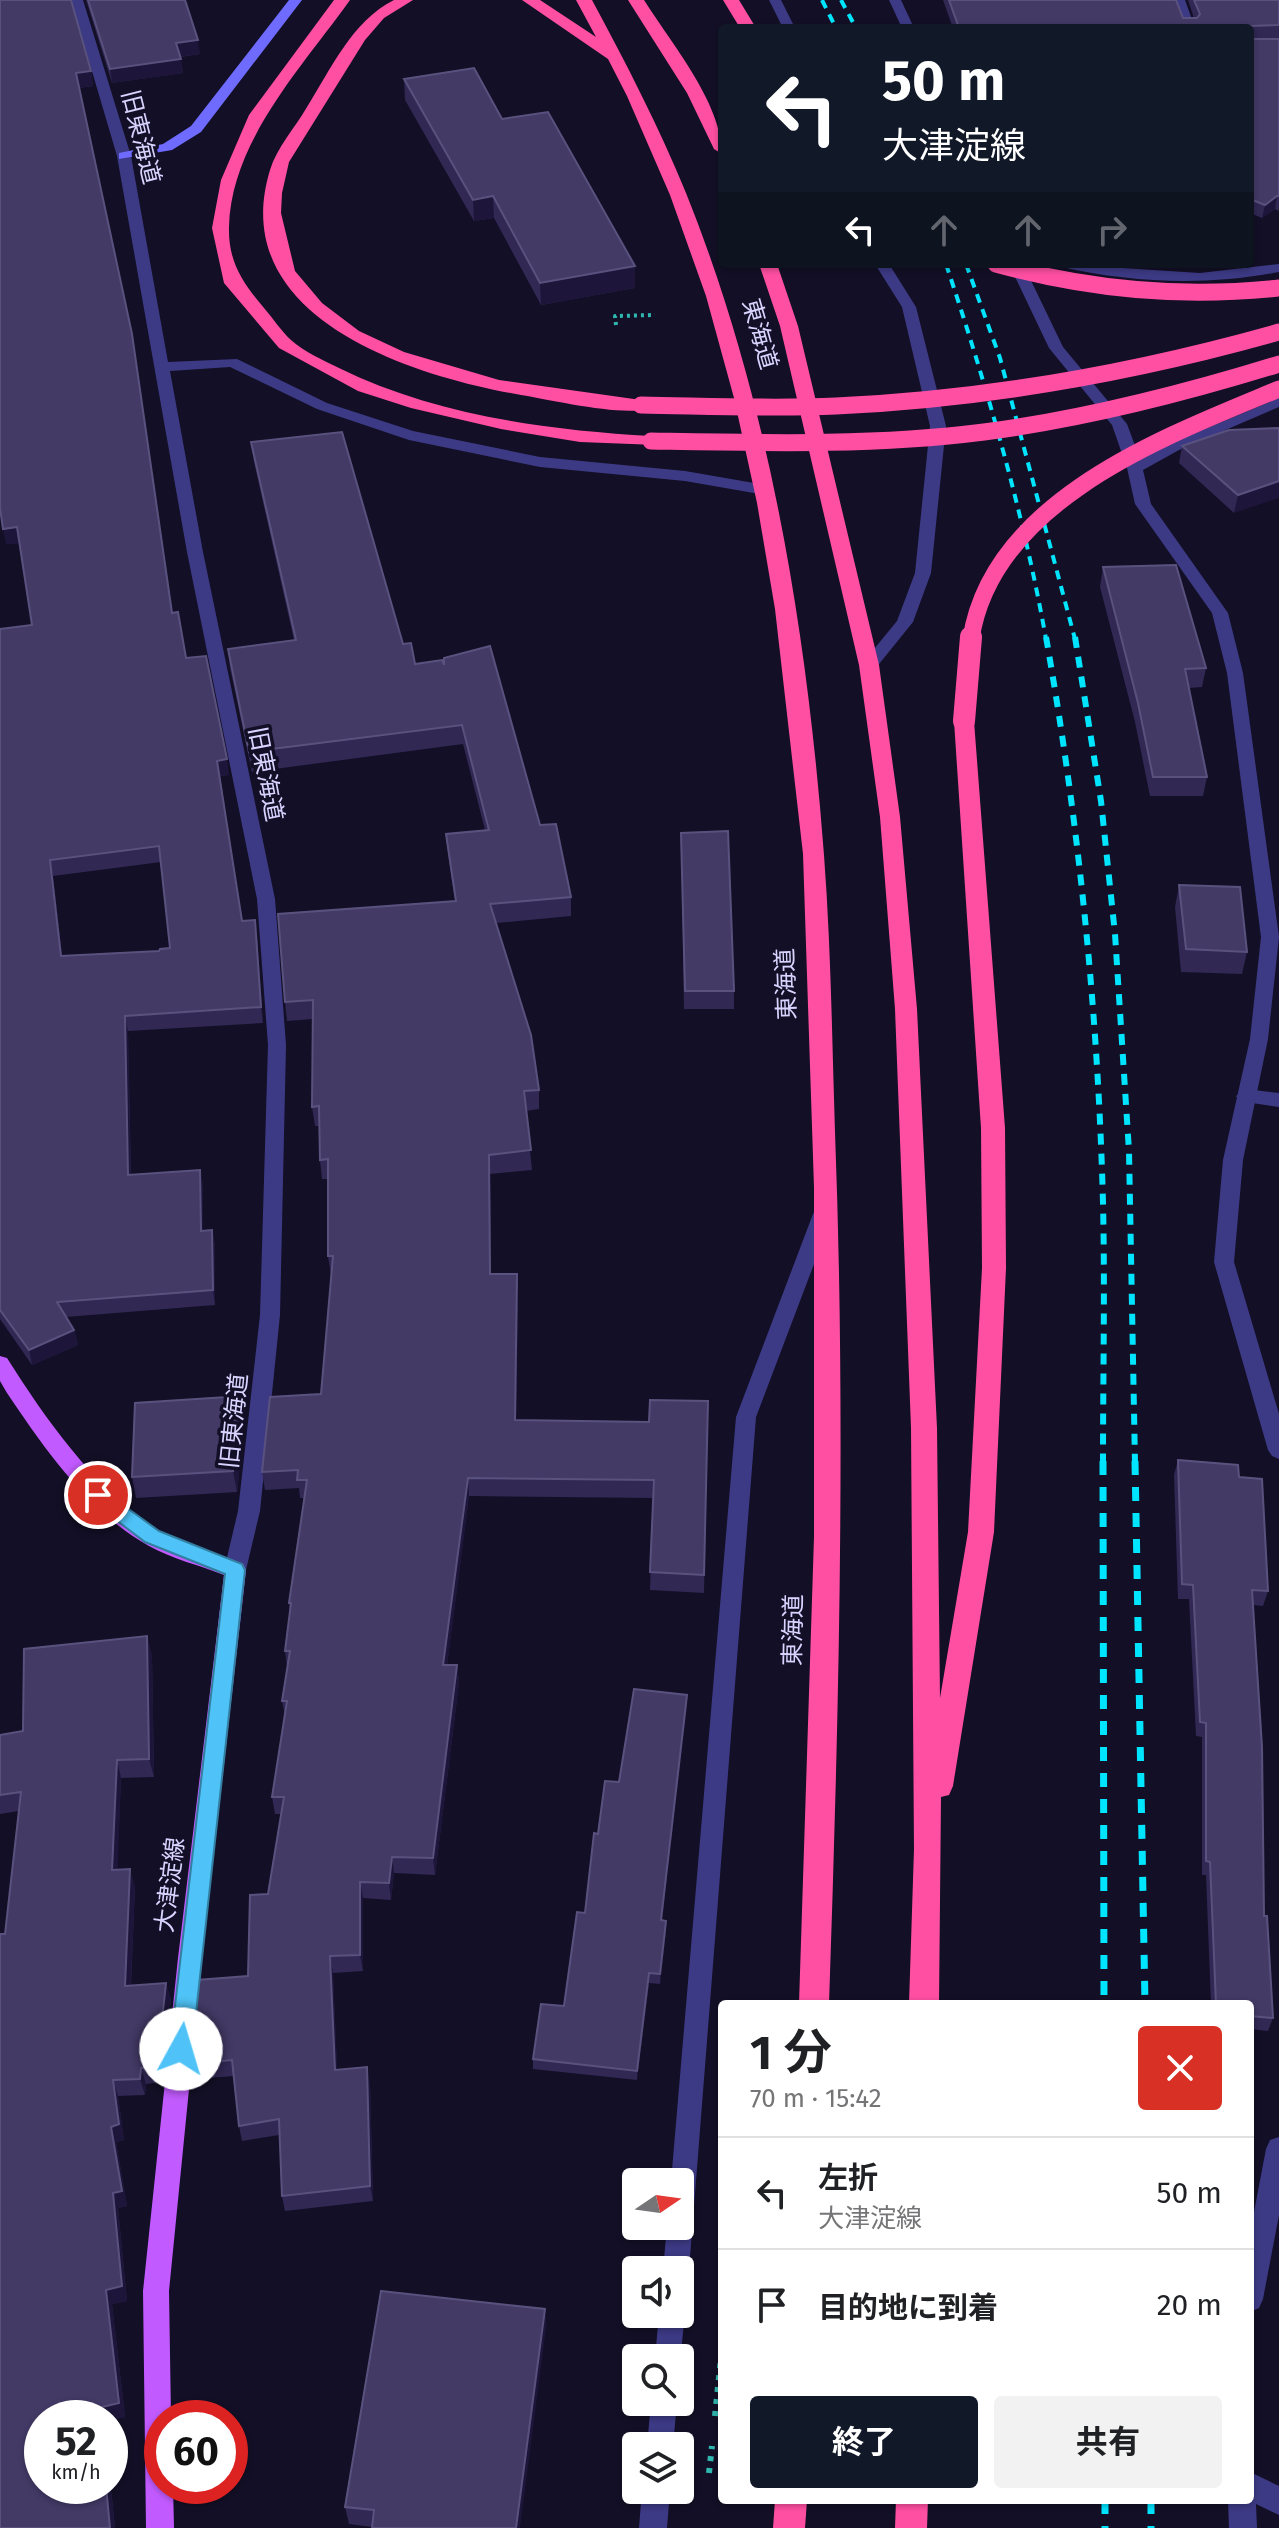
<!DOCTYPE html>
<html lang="ja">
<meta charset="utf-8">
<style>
:root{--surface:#fff;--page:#f2f2f2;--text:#202124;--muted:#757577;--line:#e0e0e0;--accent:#111827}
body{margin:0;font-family:"Fira Sans","Noto Sans JP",sans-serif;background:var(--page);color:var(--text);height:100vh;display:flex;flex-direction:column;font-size:30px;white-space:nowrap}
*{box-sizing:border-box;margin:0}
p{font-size:26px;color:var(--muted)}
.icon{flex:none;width:44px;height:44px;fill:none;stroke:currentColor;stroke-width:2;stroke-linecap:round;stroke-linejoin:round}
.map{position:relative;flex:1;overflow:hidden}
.side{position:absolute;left:718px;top:2000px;width:536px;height:504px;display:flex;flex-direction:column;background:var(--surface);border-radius:8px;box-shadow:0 2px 6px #0004}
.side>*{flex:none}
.hud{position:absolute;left:718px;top:24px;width:536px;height:244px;border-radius:8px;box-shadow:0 2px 6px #0004;background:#111827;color:#fff;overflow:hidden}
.needle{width:52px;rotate:77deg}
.fabs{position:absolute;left:622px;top:2168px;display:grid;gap:16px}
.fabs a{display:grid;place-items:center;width:72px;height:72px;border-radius:8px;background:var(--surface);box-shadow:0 2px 6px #0004;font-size:40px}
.speed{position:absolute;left:24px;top:2400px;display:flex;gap:16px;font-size:40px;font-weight:700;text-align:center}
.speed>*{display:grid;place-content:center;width:104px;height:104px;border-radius:50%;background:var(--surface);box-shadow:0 2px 6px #0004;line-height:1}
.speed small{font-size:20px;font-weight:400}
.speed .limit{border:12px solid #d22;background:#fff;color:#111}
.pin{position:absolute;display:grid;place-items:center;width:68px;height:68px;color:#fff;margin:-34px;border:4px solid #fff;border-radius:50%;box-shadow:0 2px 8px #0007}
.me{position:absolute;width:88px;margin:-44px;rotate:6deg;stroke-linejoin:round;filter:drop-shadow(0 0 6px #0008)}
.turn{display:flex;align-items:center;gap:28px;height:168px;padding:0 32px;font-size:36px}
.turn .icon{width:104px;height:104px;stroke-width:2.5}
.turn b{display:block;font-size:56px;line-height:68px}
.lanes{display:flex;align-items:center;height:76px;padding:0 32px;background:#0003;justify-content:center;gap:40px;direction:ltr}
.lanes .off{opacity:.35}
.round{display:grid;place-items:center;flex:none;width:84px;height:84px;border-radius:8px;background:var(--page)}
.head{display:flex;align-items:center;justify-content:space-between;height:136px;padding:0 32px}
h1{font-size:48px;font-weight:700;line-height:60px}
.primary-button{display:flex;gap:16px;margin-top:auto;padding:16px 32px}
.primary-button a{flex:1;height:92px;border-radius:8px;background:var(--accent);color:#fff;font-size:32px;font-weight:700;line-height:92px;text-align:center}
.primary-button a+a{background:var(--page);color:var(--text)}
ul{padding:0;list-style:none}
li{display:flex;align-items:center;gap:24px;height:112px;padding:0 32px;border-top:2px solid var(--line)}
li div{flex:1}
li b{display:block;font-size:30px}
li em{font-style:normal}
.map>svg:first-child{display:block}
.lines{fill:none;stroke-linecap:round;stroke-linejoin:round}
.path-far1{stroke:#2fb8b0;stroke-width:4;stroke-dasharray:3 4;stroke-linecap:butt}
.path{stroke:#2fb8b0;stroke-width:6;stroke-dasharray:5 7;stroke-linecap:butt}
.lane{fill:#3d3a85;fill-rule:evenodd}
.street{fill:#3d3a85;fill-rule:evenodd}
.secondary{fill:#6f6bff;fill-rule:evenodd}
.primary{fill:#c25bff;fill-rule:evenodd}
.highway{fill:#ff4fa3;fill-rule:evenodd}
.rail-far2{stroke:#00e5ff;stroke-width:4;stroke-dasharray:9 7;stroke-linecap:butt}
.rail-far1{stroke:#00e5ff;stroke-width:6;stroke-dasharray:11 9;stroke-linecap:butt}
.rail{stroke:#00e5ff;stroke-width:7;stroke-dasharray:14 12;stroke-linecap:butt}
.highway-bridge-far1{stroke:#ff4fa3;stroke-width:17}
.highway-bridge{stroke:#ff4fa3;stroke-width:22}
.wall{fill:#312854;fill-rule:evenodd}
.shaded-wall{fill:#1d163a}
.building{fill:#433a66;stroke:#5a527e;stroke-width:2;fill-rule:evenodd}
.route{fill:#4fc3f7;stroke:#337fa1;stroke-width:2}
.labels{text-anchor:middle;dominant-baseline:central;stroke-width:7;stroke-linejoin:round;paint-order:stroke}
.street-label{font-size:24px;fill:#d9d4ff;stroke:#130f26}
</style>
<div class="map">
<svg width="1279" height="2528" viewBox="0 0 1279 2528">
<rect width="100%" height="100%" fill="#130f26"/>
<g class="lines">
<polyline class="path-far1" points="616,325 615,316 655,315"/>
<g class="path">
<polyline points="715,2416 722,2348"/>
<polyline points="709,2473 712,2446"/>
</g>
<polygon class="lane" points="1246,1089 1279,1093 1279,1107 1239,1101 1236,1096"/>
<g class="street">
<polygon points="71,0 83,0 131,156 168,362 237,359 327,403 413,431 540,457 685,471 765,485 773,490 765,495 685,481 540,467 409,440 317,409 230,367 170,371 203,552 275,899 286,1045 280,1315 260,1511 246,1570 243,1576 235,1579 227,1576 224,1570 238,1511 260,1315 268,1045 257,899 187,552 117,156"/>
<polygon points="769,0 781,0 795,28 783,28"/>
<polygon points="889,0 901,0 914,28 902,28"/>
<polygon points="1173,0 1185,0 1195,28 1183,28"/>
<polygon points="875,264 889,264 916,307 946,426 931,573 913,622 875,669 869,670 861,665 897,621 915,573 930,426 902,307"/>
<polygon points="1009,264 1023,264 1063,347 1127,424 1140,459 1169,444 1279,398 1279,407 1179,450 1143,470 1151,504 1228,613 1243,673 1279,937 1268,1039 1243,1160 1234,1262 1279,1414 1279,1459 1272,1456 1268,1450 1214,1262 1223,1160 1250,1039 1261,937 1227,673 1212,613 1135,504 1127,468 1112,425 1049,348"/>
<path d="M1060,264L1200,273L1279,264V272C1208,286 1132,283 1062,267Z"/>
<polygon points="823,1207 830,1209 833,1214 756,1417 689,2270 685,2279 680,2281 680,2270 663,2270 667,2226 680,2226 680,2182 671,2182 736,1417 813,1214 816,1209"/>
<polygon points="1279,2137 1279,2215 1263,2299 1259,2308 1250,2312 1250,2233 1266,2149 1270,2140"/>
<polygon points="680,2304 685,2314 680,2361 680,2358 655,2358 659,2314 680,2314"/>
<polygon points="651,2402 677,2402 673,2446 647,2446"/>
<polygon points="1250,2472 1279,2486 1279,2515 1256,2504 1257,2528 1229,2528 1228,2500 1250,2500"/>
<polygon points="642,2490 670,2490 667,2528 639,2528"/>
</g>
<polygon class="secondary" points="289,0 302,0 201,132 172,150 119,159 119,153 163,144 191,126"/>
<path class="primary" d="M0,1356L7,1358C47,1421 94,1488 157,1529C183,1546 214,1553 243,1564L246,1570L202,1958L169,2291L171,2418H162V2486H173L174,2528H146L143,2291L178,1958L224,1575C199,1565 172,1559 149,1546C89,1513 44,1448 7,1393L0,1381Z"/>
<g class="highway">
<path d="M334,0H350C303,66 231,141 229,227C228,262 243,283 264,308C273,318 281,331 291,340C304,352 323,360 339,368C435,415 545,430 651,436L660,441L657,445L580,442L501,429L411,408L358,391L279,348L224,283L212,228L221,180L249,115Z"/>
<path d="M394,0H413L384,18L365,40L289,162L282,193L281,213L295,271L322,303L359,331L404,352L499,380L641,400L647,401L650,405L647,409C620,416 551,400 521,395C412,376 225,318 270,170C277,147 295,128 307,107C331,69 352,21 394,0Z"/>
<path d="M522,0H540L596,37L576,0H592C626,63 659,127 686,193C770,402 807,632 824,855C831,947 832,1039 835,1132C846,1422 839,1713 829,2004H799L814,1537V1187L803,854L775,609L757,503L734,398L706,296L670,195L627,96L608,59Z"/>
<path d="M628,0H644C671,43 722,103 722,154L714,149L687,93Z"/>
<polygon points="723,0 739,0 756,28 740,28"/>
<polygon points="759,264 777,264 798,326 879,665 900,817 917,1009 937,1428 940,1698 968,1532 982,1268 981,1128 954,721 964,714 974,721 1005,1128 1006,1268 994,1532 953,1786 949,1795 941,1797 939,2004 909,2004 914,1849 911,1428 895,1009 880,817 859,665 780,326"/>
<polygon points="775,2500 807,2500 805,2528 773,2528"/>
<polygon points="896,2500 928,2500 927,2528 895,2528"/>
</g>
<g class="rail-far2">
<polyline points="822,0 836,28"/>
<polyline points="841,0 856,28"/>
<path d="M946,264C987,387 1023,511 1046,639"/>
<polyline points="966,264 1000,358 1075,639"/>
</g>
<g class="rail-far1">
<path d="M1046,637C1079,824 1098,1013 1103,1203C1105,1289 1103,1376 1103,1463"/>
<polyline points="1075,637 1101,801 1115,934 1129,1151 1135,1463"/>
</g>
<g class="rail">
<polyline points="1103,1461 1104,2004"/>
<polyline points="1135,1461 1145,2004"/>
<polyline points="1105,2500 1105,2528"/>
<polyline points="1151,2500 1151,2528"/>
</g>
<g class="highway-bridge-far1">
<path d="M996,264C1091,290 1181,298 1279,288"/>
<path d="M641,405C706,406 771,409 836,406C987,399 1134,373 1279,332"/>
<path d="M651,441C762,443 874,446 984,432C1084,419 1182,394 1279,364"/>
<path d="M971,639C992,500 1166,436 1279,389"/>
</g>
<polyline class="highway-bridge" points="964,721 971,637"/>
</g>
<g class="wall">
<path d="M0,0L91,71L93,86L79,88L172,613L186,658L229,775L220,776L242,921L257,936L263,1023L128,1031L131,1175L203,1185V1231L212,1230L215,1245V1305L66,1317L74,1330L78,1345L32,1365L0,1319V629L32,625L20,543L6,544ZM161,862L170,948L159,951L62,956L53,876Z"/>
<polygon points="86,0 185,0 200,54 180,57 183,73 112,83"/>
<polygon points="943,0 1176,0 1183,18 1194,18 1188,0 1279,0 1279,38 1252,39 1279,39 1279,211 1275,209 1262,218 1250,213 1250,28 953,28"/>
<polygon points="404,79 502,119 635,288 541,305 494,218 474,221 405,100"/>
<polygon points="1279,428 1234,513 1179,463 1182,446"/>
<polygon points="251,442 403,644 415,664 540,825 571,897 571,916 496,923 539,1090 539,1109 526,1111 532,1170 490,1174 491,1274 517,1274 518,1293 516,1420 649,1422 708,1401 704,1593 650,1590 653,1498 469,1496 447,1665 457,1665 459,1683 435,1875 394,1873 391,1900 363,1898 363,1971 333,1973 337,2070 370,2083 373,2201 285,2211 282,2196 279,2135 242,2141 239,2126 234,2076 193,2079 189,2064 248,1976 268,1894 281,1814 275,1814 272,1797 285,1716 282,1701 287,1667 285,1651 290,1612 289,1603 304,1498 300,1498 299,1488 265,1490 262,1472 321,1394 331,1275 328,1256 328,1179 322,1179 320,1160 319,1126 315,1126 312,1107 313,1019 287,1021 285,1002 455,901 448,854 446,834 485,830 463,744 252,772 230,668 228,649 294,640 254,462"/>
<polygon points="1103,567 1206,668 1202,687 1189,688 1207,777 1203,796 1150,796 1135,722 1100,587"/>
<polygon points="681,833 734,991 734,1009 684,1009"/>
<polygon points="1179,885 1247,952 1242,974 1181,972 1175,907"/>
<polygon points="245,1418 237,1492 136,1498 132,1477"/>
<polygon points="1178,1460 1239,1477 1268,1591 1263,1606 1253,1605 1264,1916 1273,2018 1268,2031 1250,2029 1250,2004 1211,2004 1206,1875 1202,1875 1202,1737 1196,1736 1189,1599 1178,1599 1174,1475"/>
<polygon points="152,1655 154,1777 121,1778 117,1870 135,1886 131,1986 171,1999 162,2082 146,2084 145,2095 118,2096 124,2140 116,2142 127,2206 118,2208 127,2301 112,2304 125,2417 110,2420 110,2418 42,2418 110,2486 110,2479 115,2528 0,2528 5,1934 19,1811 0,1814 0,1735 23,1731"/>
<polygon points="687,1695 662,1921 666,1921 666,1931 660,1984 649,1983 637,2080 533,2069 533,2059 564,2006 585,1913 598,1834 619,1782"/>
<polygon points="545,2309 546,2328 372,2527 349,2524 345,2507"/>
</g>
<g class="shaded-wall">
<polygon points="198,40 200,54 177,57 176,43"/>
<polygon points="181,59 183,73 112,83 110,69"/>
<polygon points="91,71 93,86 78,88 76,73"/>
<polygon points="493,196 494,218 474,221 473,200"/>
<polygon points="1277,196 1275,209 1262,218 1265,205"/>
<polygon points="635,266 635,288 541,305 540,283"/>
<polygon points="1279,481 1279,498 1234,513 1238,495"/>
<polygon points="17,527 20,543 6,544 3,529"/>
<polygon points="227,759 229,775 219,776 217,761"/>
<polygon points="50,860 53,876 64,971 61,956"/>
<polygon points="255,920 257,936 263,1023 261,1007"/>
<polygon points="125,1016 128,1031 131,1190 128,1175"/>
<polygon points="489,1155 490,1174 491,1293 490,1274"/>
<polygon points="200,1170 203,1185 203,1246 201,1231"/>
<polygon points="212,1230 215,1245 215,1305 213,1290"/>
<polygon points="517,1274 518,1293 516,1439 515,1420"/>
<polygon points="74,1330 78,1345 32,1365 29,1350"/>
<polygon points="242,1396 245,1418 237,1492 233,1471"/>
<polygon points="468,1478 469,1496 445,1682 443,1665"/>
<polygon points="147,1636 152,1655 154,1777 149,1759"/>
<polygon points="457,1665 459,1683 435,1875 433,1858"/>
<polygon points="687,1695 687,1706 661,1930 661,1920"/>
<polygon points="117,1760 121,1778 117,1887 112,1870"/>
<polygon points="392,1857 394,1873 391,1900 389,1883"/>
<polygon points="130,1869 135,1886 130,2003 125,1986"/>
<polygon points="360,1882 363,1898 363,1971 360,1955"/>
<polygon points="666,1921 666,1931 660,1984 660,1974"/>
<polygon points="330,1956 333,1973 338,2086 335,2070"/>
<polygon points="649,1973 649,1983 637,2080 637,2071"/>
<polygon points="166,1983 171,1999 162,2082 157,2066"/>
<polygon points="367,2067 370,2083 373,2201 370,2186"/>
<polygon points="141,2068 146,2084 145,2095 140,2079"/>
<polygon points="113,2080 118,2096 124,2140 116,2142 127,2206 118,2208 127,2301 112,2304 125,2417 110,2420 110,2418 100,2418 98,2408 113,2193 111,2127"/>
<polygon points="545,2309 546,2328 520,2528 516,2528"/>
<polygon points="110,2479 115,2528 110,2528 106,2486 110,2486"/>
</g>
<g class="building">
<path d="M0,0H71L91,71L76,73L132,334L172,613L178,612L186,658L206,656L227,759L217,761L242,921L255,920L261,1007L125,1016L128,1175L200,1170L201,1231L212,1230L213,1290L57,1302L74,1330L29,1350L0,1310V629L32,625L17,527L3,529L0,508ZM159,846L170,948L160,949L159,951L61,956L50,860Z"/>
<polygon points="88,0 185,0 198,40 176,43 181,59 110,69"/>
<polygon points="949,0 1176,0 1183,18 1197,18 1200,14 1194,0 1279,0 1279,25 1250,26 1250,28 959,28"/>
<polygon points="1250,37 1252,39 1279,39 1279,196 1277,196 1265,205 1250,199"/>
<polygon points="474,68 502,119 548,112 635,266 540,283 493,196 473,200 404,79"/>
<polygon points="1279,428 1279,481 1238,495 1182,446 1229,430"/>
<polygon points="342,432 403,644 411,643 415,664 442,660 444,665 444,658 490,646 540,825 556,824 571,897 490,904 531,1035 539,1090 524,1091 531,1150 489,1155 490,1274 517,1274 515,1420 649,1422 650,1400 708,1401 704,1575 650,1572 654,1480 468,1478 443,1665 457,1665 433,1858 392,1857 389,1883 360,1882 360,1955 330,1956 335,2070 367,2067 370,2186 282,2196 279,2119 239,2126 232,2060 189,2064 197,1980 248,1976 250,1895 268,1894 284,1797 272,1797 287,1701 282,1701 290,1651 285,1651 291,1603 289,1603 307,1480 297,1480 298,1470 262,1472 270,1397 321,1394 333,1256 328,1256 328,1159 320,1160 319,1106 312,1107 313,1000 285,1002 278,914 456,901 446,834 489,830 462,725 249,752 228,649 296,640 251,442"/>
<polygon points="1176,565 1206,668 1185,669 1207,777 1153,777 1138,703 1103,567"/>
<polygon points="728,831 734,991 685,991 681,833"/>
<polygon points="1179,885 1240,887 1247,952 1186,949"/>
<polygon points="242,1396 233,1471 132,1477 135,1403"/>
<polygon points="1178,1460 1238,1465 1239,1477 1262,1479 1268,1591 1252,1590 1262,1747 1264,1916 1267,1916 1273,2018 1250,2016 1250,2004 1216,2004 1210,1862 1206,1861 1206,1723 1200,1722 1193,1585 1182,1584"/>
<polygon points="147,1636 149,1759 117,1760 112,1870 130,1869 125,1986 166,1983 157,2066 141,2068 140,2079 113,2080 119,2124 111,2127 122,2191 113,2193 122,2286 106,2290 119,2403 98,2408 100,2418 42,2418 42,2486 106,2486 110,2528 0,2528 0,1934 5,1934 21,1792 0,1795 0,1735 23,1731 24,1649"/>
<polygon points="634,1689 687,1695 661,1920 666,1921 660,1974 649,1973 637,2071 533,2059 541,2004 564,2006 577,1912 585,1913 594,1833 598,1834 605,1781 619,1782"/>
<polygon points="381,2291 545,2309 516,2528 372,2528 374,2510 345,2507"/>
</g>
<polygon class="route" points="98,1487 159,1531 242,1564 245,1570 192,2049 189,2056 181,2060 173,2056 170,2049 225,1574 145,1542 91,1501 88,1495 91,1490"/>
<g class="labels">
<g class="street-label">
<text transform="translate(141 137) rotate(76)">旧東海道</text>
<text transform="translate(760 334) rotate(74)">東海道</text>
<text transform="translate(266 774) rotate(79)">旧東海道</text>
<text transform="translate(786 984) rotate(-92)">東海道</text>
<text transform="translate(234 1421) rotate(-84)">旧東海道</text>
<text transform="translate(793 1630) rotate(-89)">東海道</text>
<text transform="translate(170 1885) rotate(-83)">大津淀線</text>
</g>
</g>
</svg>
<div class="fabs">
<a><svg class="needle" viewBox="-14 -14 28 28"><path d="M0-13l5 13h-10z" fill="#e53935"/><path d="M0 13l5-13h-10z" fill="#757577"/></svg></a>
<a><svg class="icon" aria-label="sound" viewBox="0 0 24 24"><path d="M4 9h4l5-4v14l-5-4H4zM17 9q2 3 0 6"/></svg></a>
<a><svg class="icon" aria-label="search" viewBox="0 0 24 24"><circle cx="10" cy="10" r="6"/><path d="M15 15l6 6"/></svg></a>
<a><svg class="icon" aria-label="layers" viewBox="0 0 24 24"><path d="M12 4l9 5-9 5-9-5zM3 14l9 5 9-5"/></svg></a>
</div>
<div class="speed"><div>52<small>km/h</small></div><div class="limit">60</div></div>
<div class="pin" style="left:98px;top:1495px;background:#d93025"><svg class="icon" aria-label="arrive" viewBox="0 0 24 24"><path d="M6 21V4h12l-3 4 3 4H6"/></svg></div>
<svg class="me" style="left:181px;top:2049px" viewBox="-20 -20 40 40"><circle r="19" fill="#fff"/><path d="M0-13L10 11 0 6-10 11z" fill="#4fc3f7"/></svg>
<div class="hud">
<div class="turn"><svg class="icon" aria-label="left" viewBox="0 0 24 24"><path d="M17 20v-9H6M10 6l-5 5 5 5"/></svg><div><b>50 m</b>大津淀線</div></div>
<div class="lanes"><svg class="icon" aria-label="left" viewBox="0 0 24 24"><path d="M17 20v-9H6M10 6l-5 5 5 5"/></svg><svg class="icon off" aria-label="ahead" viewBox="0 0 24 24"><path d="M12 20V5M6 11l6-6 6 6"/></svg><svg class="icon off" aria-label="ahead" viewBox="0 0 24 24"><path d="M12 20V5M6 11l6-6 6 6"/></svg><svg class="icon off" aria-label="right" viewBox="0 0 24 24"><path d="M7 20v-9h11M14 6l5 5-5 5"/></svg></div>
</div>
<section class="side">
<div class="head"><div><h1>1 分</h1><p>70 m · 15:42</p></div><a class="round" style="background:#d93025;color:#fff"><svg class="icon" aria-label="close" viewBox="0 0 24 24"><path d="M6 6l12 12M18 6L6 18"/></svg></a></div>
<ul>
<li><svg class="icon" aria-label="left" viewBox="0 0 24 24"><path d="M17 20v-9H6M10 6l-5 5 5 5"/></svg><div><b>左折</b><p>大津淀線</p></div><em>50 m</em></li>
<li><svg class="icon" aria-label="arrive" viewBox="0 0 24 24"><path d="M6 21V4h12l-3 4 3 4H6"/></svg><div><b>目的地に到着</b></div><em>20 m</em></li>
</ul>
<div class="primary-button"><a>終了</a><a>共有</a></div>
</section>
</div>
